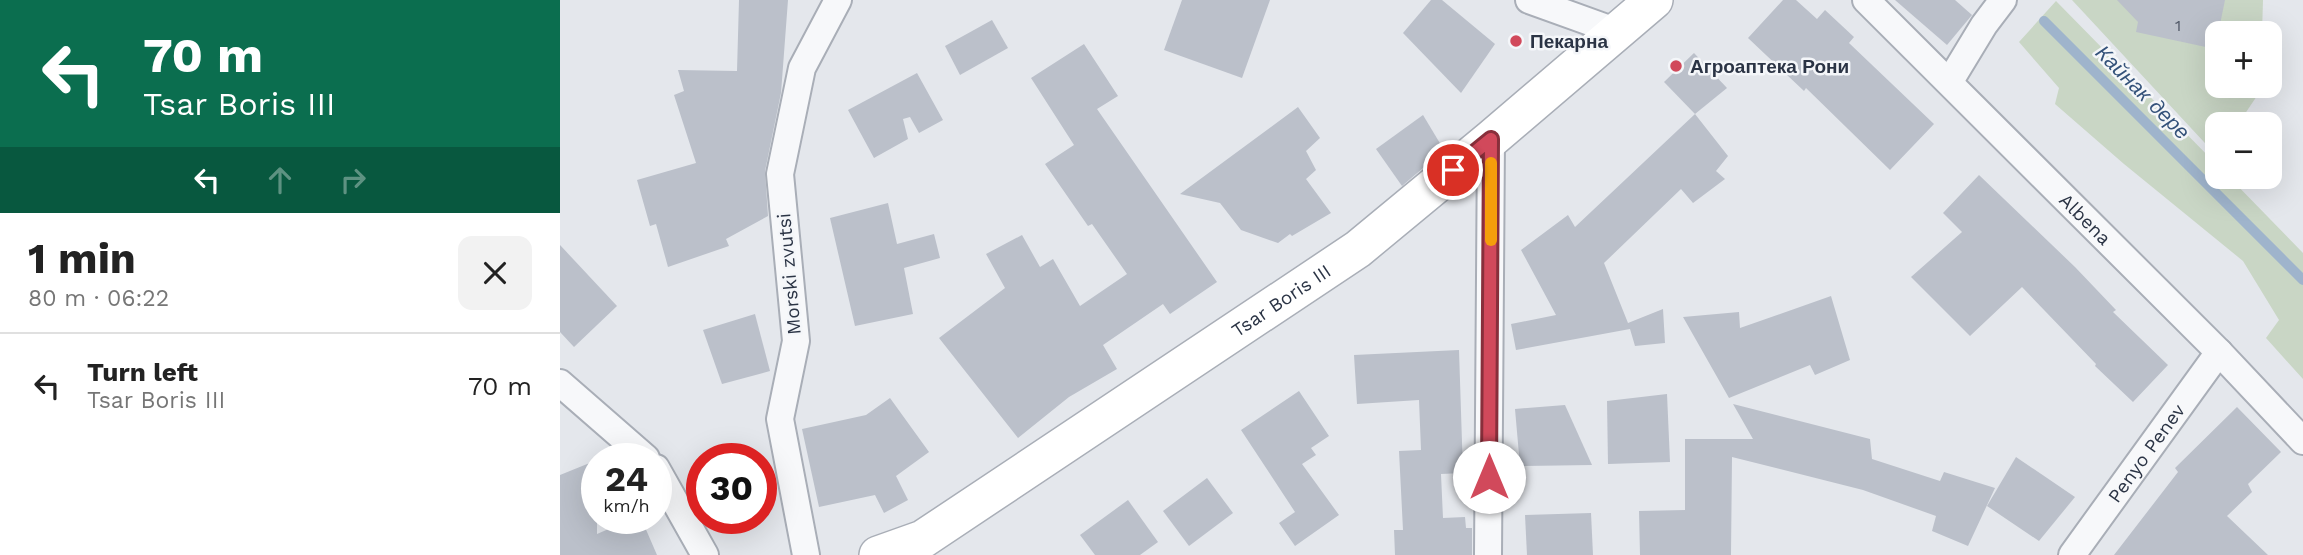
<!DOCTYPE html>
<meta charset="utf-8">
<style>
:root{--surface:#fff;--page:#f2f2f2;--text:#222;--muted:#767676;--line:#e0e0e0}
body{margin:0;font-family:"Work Sans",sans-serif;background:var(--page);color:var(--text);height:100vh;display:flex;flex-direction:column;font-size:26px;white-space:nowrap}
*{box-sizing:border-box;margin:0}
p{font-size:23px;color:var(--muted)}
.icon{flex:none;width:38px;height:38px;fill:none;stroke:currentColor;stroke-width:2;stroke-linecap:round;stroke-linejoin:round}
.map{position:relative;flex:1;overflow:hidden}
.details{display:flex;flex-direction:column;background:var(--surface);width:560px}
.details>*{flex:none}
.banner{background:#0b6e4f;color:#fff;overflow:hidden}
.controls{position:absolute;left:1645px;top:21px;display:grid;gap:14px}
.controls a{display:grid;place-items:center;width:77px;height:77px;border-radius:14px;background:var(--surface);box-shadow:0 7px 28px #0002;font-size:35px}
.speed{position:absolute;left:21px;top:443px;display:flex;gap:14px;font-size:35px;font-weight:700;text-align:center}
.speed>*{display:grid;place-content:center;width:91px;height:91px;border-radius:50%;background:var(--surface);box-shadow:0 7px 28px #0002;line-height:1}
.speed small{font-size:18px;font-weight:400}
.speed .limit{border:10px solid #d22;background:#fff;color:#111}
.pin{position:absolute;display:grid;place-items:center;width:60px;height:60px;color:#fff;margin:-30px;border:4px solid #fff;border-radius:50%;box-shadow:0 2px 7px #0007}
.me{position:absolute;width:77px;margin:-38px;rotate:0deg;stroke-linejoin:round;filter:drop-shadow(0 0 5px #0008)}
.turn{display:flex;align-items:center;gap:24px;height:147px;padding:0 28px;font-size:32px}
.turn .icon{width:91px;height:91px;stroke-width:2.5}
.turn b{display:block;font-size:49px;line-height:60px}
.lanes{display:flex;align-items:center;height:66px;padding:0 28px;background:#0003;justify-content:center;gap:35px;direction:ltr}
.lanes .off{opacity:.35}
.round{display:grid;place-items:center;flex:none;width:74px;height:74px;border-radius:14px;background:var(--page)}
.head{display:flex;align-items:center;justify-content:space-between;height:119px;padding:0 28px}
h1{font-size:42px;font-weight:700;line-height:52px}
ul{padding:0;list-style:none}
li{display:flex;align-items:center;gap:21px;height:105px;padding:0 28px;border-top:2px solid var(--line)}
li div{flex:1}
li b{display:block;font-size:26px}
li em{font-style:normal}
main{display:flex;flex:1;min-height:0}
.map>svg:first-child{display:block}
.green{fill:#c9d6c5}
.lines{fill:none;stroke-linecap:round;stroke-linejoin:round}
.stream{stroke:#9fb4cc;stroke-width:10}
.building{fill:#bbc0ca}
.street-casing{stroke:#a9aeb7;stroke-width:30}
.secondary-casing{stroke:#a9aeb7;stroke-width:40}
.street{stroke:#f7f8fa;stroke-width:26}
.secondary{stroke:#fff;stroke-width:37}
.route-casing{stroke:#882f3b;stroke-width:18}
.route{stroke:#d1495b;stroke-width:12}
.slow{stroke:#f59e0b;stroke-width:12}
.poi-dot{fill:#d1495b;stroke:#f4f6f9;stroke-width:2.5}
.labels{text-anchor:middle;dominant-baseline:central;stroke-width:5;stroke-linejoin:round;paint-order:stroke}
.number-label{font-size:16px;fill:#4f5766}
.poi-label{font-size:19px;font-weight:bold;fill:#2b3445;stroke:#f4f6f9;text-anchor:start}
.street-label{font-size:19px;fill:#2b3445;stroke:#f4f6f9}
.water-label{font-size:21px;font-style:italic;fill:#34527a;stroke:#f4f6f9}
</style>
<main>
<section class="details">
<div class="banner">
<div class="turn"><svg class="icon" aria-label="left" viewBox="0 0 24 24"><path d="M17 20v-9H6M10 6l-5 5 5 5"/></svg><div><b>70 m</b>Tsar Boris III</div></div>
<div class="lanes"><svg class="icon" aria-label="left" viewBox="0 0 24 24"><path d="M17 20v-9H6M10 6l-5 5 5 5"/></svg><svg class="icon off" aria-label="ahead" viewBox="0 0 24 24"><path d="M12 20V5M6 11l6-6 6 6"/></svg><svg class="icon off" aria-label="right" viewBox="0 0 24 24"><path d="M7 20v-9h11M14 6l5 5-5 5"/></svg></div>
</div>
<div class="head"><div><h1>1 min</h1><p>80 m · 06:22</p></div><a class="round"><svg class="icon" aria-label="close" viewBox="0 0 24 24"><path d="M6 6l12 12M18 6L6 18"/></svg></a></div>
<ul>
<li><svg class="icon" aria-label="left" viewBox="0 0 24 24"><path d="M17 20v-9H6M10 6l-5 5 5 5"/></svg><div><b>Turn left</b><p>Tsar Boris III</p></div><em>70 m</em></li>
</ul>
</section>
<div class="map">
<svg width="1743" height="555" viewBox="0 0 1743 555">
<rect width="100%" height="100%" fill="#e4e7ec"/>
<g class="green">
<polygon points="1512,0 1703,0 1702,33 1657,33 1657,86 1701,86 1701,90 1678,124 1657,124 1657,156"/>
<polygon points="1496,1 1657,165 1657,177 1669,177 1743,253 1743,379 1706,338 1719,320 1683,261 1564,164 1495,104 1499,88 1459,42"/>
</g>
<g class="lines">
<polyline class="stream" points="1484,21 1743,280"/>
</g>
<g class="building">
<polygon points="179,0 228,0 221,93 205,171 208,216 166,239 169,246 108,267 96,224 90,226 77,180 136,163 114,95 124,91 118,70 177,71"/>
<polygon points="622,0 710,0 682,78 604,50"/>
<polygon points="871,0 882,0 935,44 901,93 843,33"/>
<polygon points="1223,0 1236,0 1257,19 1265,10 1294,37 1289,43 1374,124 1330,170 1246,88 1244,91 1188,38"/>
<polygon points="1335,0 1395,0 1412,15 1387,45"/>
<polygon points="1557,0 1665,0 1655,49 1576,32 1578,22"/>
<polygon points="432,20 448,48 400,75 385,46"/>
<polygon points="524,44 558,96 537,109 657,282 610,314 603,304 543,345 557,369 509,397 458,438 379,338 445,288 426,254 462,235 480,267 493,259 520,306 567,274 532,224 528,226 485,164 514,145 471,78"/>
<polygon points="1134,53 1167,88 1135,114 1104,82"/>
<polygon points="357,73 383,120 359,133 350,117 343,119 348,139 314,158 288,110"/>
<polygon points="738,107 760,138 746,151 756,170 746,179 771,213 732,236 730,234 718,243 681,230 660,203 620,194"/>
<polygon points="1135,114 1168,156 1156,171 1165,179 1133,203 1121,189 1044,263 1068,323 1103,309 1105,343 1075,346 1070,329 956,350 951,324 996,315 961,250 1008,215 1015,227"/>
<polygon points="863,115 884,150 842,186 816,149"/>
<polygon points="1419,175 1515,267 1556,310 1553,312 1608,365 1573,402 1535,366 1536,364 1462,287 1410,336 1351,277 1402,232 1383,213"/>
<polygon points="328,203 337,244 374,234 380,258 344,268 353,314 295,326 270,218"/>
<polygon points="0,245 57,306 14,347 0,332"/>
<polygon points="1271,296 1290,360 1255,375 1250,365 1169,398 1123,317 1179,312 1180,328"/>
<polygon points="195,314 210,371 162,384 143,330"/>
<polygon points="899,350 903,473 881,474 883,518 905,517 906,528 912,528 912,555 835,555 834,530 843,530 839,451 861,450 859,400 797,404 794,355"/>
<polygon points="739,391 769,436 751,448 756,455 742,464 779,515 735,546 719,523 735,512 681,430"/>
<polygon points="1107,394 1110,462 1048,464 1047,401"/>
<polygon points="330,398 369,452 336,476 348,500 324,513 315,495 259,507 242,429 306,415"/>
<polygon points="1173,404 1310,439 1312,459 1380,481 1384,472 1435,488 1408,546 1372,531 1376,516 1303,490 1172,457 1171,555 1080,555 1079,511 1125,510 1125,439 1193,439"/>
<polygon points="1005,405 1032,465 960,466 955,409"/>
<polygon points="1677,407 1721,452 1688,484 1692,492 1667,516 1708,555 1554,555 1618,472 1615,468"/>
<polygon points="1456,457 1515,497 1479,541 1427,506"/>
<polygon points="37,460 37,534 74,518 81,518 97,555 0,555 0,475"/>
<polygon points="647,478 673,513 629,546 603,511"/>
<polygon points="568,500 598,542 580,555 535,555 520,535"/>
<polygon points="1031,513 1033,555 967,555 965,515"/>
</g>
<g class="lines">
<g class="street-casing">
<g id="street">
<polyline points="969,0 1055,31"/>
<path id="s1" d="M1306,0L1659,352L1743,441"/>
<polyline points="1390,81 1424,25 1443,0"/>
<polyline points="0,383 86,458"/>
<polyline points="96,468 145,555"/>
<polyline points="246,555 220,419 236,341 220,174 242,68 278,0"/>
<polyline points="928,555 931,139"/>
<path id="s2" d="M1512,555L1659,352"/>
</g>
</g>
<g class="secondary-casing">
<g id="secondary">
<path id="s3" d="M318,555L363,539L798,249L931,139L1094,0"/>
</g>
</g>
<use href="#street" class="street"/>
<use href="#secondary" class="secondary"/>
</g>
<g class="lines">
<g class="route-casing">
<polyline id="route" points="893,170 931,139 929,477"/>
</g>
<use href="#route" class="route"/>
<polyline class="slow" points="931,240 931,163"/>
</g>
<g class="poi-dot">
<circle cx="956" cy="41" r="7"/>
<circle cx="1116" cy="66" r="7"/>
</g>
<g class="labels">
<g class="number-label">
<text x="1618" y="25">1</text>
</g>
<g class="poi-label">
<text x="970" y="41">Пекарна</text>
<text x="1130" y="66">Агроаптека Рони</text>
</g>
<g class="street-label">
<text stroke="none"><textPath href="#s1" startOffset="310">Albena</textPath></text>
<text transform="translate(229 274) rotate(-95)">Morski zvutsi</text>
<text stroke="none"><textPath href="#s3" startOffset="478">Tsar Boris III</textPath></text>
<text stroke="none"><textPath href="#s2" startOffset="126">Penyo Penev</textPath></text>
</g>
<g class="water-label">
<text transform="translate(1583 92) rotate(45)">Кайнак дере</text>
</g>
</g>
</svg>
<div class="controls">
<a>+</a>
<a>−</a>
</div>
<div class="speed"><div>24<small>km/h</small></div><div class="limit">30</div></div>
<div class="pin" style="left:893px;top:170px;background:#d93025"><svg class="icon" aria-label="arrive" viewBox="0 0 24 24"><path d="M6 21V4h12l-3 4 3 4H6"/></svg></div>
<svg class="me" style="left:929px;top:477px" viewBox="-20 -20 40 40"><circle r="19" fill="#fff"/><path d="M0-13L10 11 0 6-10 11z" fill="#d1495b"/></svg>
</div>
</main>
